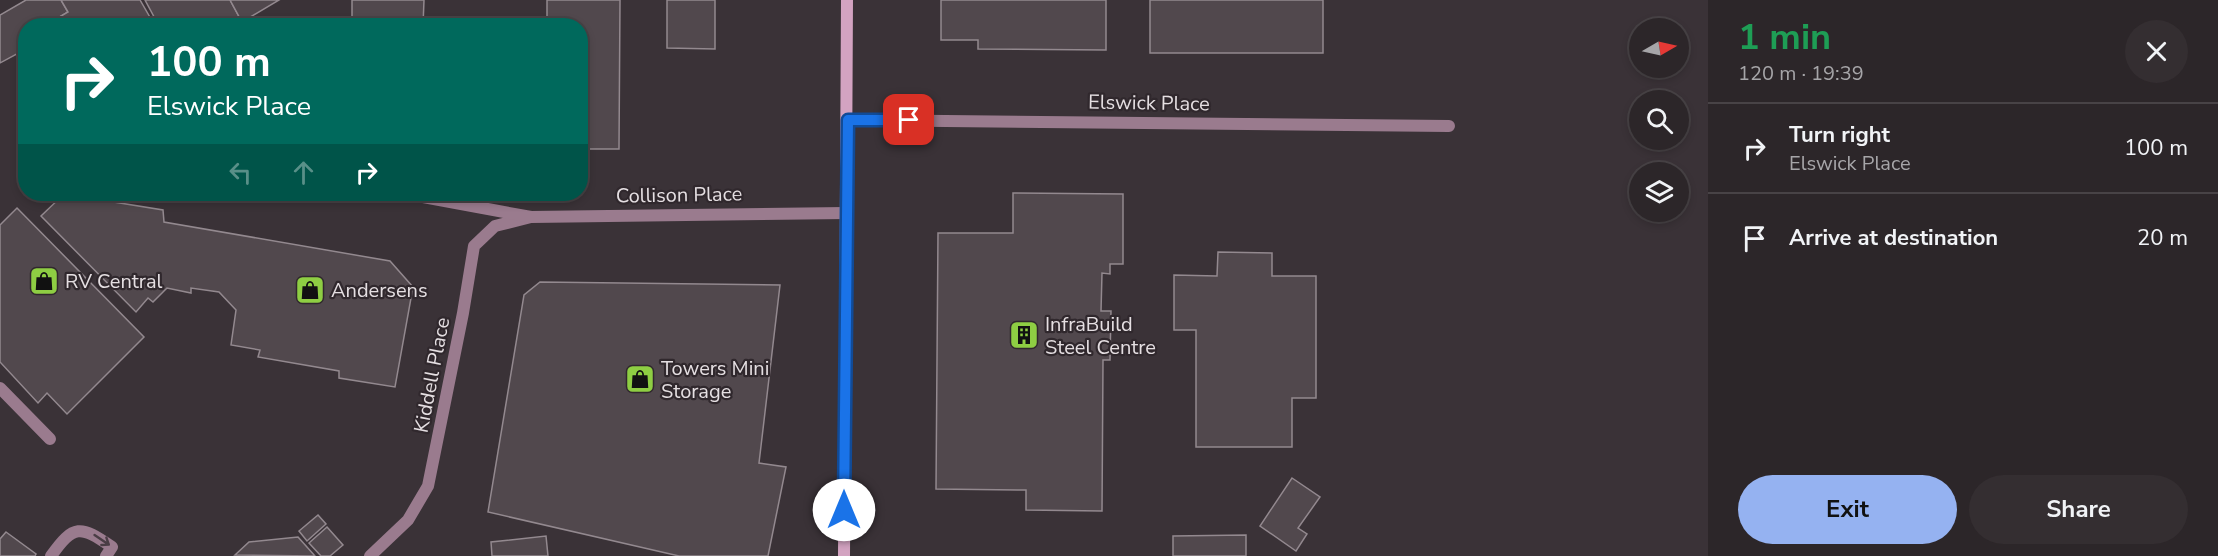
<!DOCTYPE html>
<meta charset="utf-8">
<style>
:root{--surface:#2c2629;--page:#342e31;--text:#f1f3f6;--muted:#a6a5a8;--line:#484346;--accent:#95b2f1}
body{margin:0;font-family:"Nunito Sans",sans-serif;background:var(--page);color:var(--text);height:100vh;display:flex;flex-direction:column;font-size:22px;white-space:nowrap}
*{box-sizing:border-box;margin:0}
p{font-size:20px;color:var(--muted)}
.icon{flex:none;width:33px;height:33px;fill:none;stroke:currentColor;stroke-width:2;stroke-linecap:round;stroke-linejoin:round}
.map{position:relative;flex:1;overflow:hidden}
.details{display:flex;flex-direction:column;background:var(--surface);width:510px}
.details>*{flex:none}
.banner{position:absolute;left:18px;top:18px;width:570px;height:183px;border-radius:24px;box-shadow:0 3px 9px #0003,0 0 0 2px var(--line);background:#00695c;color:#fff;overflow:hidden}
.needle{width:39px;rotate:81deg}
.fabs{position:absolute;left:1629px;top:18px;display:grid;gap:12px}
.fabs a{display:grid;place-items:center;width:60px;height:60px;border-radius:50%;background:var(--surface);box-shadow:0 3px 9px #0003,0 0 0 2px var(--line);font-size:30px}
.pin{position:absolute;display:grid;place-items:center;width:51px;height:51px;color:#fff;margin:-26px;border-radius:12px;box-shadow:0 3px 9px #0006}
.me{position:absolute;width:66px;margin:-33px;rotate:0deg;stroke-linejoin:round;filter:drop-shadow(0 0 4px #0008)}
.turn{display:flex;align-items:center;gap:21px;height:126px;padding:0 30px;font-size:27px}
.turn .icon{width:78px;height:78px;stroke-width:2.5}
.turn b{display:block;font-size:42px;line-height:51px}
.lanes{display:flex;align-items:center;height:57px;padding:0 30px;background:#0003;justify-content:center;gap:30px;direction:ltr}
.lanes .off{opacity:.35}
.round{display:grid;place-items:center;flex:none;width:63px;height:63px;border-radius:32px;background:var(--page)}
.headline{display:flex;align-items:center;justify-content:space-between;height:102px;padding:0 30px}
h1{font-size:36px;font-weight:700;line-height:45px;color:#1e9e55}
.primary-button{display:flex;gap:12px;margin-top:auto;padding:12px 30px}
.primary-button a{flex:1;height:69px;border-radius:36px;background:var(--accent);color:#111;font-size:24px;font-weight:700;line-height:69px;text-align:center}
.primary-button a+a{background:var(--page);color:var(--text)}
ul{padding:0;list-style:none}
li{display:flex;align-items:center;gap:18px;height:90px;padding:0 30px;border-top:2px solid var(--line)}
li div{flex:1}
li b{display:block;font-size:22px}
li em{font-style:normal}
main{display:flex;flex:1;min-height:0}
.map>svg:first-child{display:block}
.building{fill:#51484d;stroke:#93898f;stroke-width:1.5}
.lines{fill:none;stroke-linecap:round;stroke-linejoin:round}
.lane{stroke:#9a7b8e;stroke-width:12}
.street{stroke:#9a7b8e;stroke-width:12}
.secondary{stroke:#d3a3c1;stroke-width:12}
.oneway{stroke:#4a3d45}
.route-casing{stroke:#114b97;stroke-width:15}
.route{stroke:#1a73e8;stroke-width:10}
.labels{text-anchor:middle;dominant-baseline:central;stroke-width:4.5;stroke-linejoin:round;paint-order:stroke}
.street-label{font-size:20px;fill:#e5dfe2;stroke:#30282d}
.poi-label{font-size:20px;fill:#e5dfe2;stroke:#30282d;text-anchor:start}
</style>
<main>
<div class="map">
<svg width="1708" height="556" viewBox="0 0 1708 556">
<rect width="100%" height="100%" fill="#3a3237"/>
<g class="building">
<polygon points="26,0 61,0 68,12 51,22 53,26 26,26 26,49 0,63 0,15"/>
<polygon points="61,0 140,0 155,26 53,26 51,22 68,12"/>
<polygon points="145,0 230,0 244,26 159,26"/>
<polygon points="230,0 279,0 242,22"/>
<polygon points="352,0 424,0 423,26 352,26"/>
<polygon points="547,0 620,0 619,149 580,149 580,26 547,26"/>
<polygon points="667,0 715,0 715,49 667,48"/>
<polygon points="941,0 1106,0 1106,50 978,49 978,40 941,40"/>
<rect x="1150" y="0" width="173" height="53"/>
<polygon points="1013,193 1123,194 1123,264 1110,264 1110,274 1102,273 1101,311 1111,311 1110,360 1103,360 1102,511 1026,510 1026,490 936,489 938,233 1013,233"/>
<polygon points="64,194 163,210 164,222 390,261 413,287 395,387 339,378 339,371 258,357 260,350 231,345 236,310 219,292 191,288 191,293 167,288 153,302 148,298 136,312 41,216"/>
<polygon points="17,208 144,337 67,414 47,393 38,403 0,362 0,225"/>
<polygon points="1218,252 1272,253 1272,276 1316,276 1316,398 1292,398 1292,447 1196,447 1196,330 1174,330 1174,275 1217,276"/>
<polygon points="540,282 780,285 759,463 786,467 768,556 679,556 488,512 524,295"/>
<polygon points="1292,478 1320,497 1298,528 1307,534 1296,551 1260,526"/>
<polygon points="318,515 326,524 307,541 299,531"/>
<polygon points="327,527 343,545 330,556 321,556 309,543"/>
<polygon points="6,532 36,554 35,556 0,556 0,539"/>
<polygon points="1246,535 1246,556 1173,556 1173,536"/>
<polygon points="546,536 548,556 492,556 491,542"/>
<polygon points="298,537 315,556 235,555 249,542"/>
</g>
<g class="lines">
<g class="lane">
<polyline points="0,388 50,439"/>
<path d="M51,556C74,524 80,525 112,547L106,556"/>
<polyline points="370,556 408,520 428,486 463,313 474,246 495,226 531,217"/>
</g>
<g class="street">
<polyline points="848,120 1449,126"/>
<polyline points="407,194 531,217 846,213"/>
</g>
<polyline class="secondary" points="844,556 847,0"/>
</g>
<defs><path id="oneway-shaft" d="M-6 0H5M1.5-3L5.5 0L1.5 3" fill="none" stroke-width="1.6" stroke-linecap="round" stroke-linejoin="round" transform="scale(1.5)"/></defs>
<use class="oneway" href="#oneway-shaft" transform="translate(102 540) rotate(34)"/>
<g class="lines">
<g class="route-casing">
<polyline id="route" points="844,510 848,120 909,120"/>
</g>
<use href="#route" class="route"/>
</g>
<defs>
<g id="shop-square" transform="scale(1.5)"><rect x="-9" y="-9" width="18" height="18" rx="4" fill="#8ece43" stroke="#30282d"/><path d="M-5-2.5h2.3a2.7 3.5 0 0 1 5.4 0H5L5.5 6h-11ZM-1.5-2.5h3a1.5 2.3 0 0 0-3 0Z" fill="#111"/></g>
<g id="building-square" transform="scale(1.5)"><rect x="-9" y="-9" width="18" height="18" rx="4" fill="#8ece43" stroke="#30282d"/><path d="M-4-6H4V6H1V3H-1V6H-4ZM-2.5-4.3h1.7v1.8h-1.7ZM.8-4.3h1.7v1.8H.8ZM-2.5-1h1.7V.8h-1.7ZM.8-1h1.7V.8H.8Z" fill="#111"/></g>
</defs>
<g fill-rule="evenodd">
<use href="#shop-square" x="44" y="281"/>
<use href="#shop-square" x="310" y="290"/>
<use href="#building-square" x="1024" y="335"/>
<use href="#shop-square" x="640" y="379"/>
</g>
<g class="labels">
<g class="street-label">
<text transform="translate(1149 103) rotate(1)">Elswick Place</text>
<text transform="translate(679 195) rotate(-1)">Collison Place</text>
<text transform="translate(432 375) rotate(-79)">Kiddell Place</text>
</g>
<g class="poi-label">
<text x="65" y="281">RV Central</text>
<text x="331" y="290">Andersens</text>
<text x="1045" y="324">InfraBuild<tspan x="1045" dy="23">Steel Centre</tspan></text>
<text x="661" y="368">Towers Mini<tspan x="661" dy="23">Storage</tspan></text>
</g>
</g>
</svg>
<div class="fabs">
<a><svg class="needle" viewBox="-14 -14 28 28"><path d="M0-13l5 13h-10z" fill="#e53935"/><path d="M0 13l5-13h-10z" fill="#a6a5a8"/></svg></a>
<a><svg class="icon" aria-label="search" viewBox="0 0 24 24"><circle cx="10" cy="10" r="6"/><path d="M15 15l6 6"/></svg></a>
<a><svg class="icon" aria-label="layers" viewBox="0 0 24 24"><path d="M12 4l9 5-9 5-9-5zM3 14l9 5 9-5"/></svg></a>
</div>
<div class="pin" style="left:909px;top:120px;background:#d93025"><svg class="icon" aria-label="arrive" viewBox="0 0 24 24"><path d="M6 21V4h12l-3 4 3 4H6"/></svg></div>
<svg class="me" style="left:844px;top:510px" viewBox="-20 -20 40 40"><circle r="19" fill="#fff"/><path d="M0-13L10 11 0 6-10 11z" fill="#1a73e8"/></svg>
<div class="banner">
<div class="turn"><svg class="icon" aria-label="right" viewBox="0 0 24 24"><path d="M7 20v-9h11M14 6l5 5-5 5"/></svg><div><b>100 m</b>Elswick Place</div></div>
<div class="lanes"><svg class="icon off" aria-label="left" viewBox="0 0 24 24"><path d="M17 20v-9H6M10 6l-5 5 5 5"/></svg><svg class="icon off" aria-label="ahead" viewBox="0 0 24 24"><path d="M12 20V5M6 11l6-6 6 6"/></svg><svg class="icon" aria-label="right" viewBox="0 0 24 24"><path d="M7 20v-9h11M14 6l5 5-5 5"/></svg></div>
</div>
</div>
<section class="details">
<div class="headline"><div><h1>1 min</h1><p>120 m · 19:39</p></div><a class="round"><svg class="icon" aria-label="close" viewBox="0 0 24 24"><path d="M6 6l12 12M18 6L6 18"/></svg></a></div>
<ul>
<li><svg class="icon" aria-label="right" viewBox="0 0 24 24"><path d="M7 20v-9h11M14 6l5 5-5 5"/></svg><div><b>Turn right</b><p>Elswick Place</p></div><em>100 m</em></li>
<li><svg class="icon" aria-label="arrive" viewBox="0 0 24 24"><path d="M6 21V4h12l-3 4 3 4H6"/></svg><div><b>Arrive at destination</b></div><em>20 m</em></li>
</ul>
<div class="primary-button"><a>Exit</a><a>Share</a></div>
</section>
</main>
